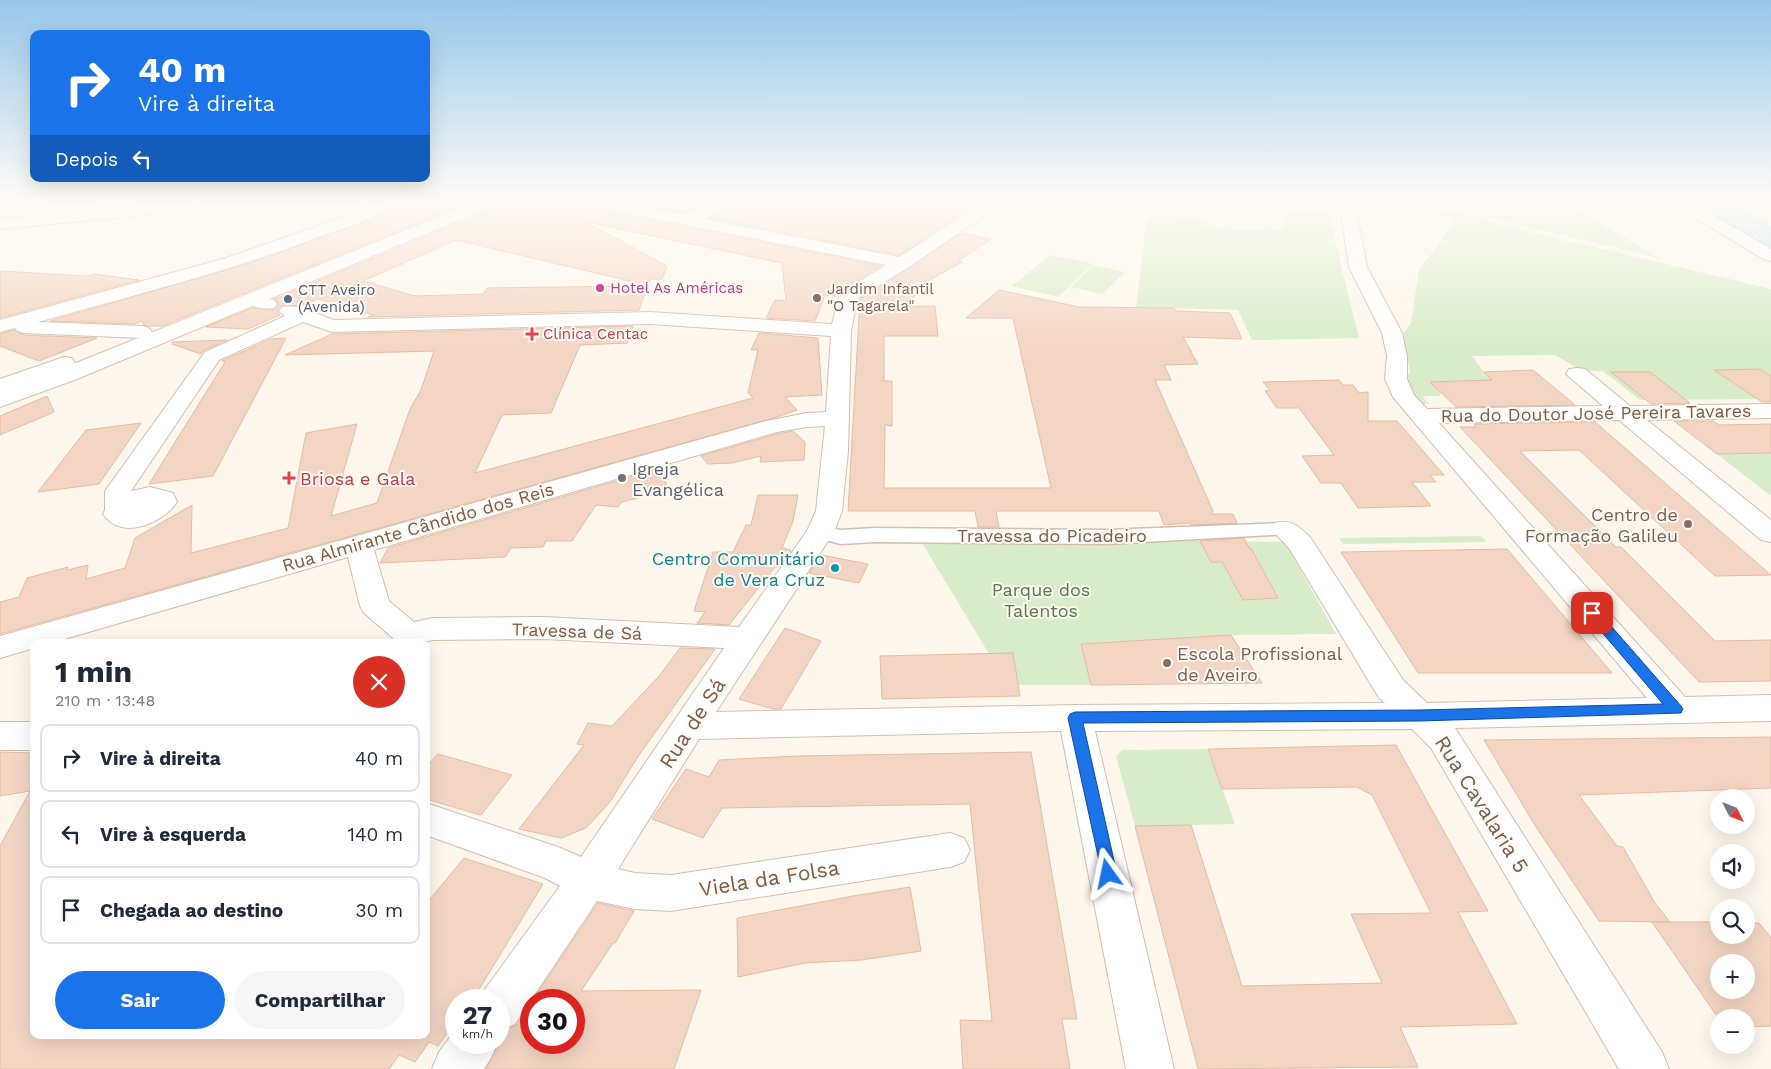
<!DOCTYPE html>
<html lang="pt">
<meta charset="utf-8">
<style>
:root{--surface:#fff;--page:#f6f6f7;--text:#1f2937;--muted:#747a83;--line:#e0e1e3;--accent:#1a73e8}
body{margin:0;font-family:"Work Sans",sans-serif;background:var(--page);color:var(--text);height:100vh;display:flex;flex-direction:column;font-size:19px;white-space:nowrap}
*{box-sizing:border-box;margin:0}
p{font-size:16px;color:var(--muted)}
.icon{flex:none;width:28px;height:28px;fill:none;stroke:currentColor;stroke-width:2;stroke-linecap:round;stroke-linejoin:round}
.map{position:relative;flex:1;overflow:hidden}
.drawer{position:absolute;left:30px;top:639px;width:400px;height:400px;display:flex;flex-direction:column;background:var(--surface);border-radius:10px;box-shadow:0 5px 20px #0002}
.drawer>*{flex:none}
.top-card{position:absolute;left:30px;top:30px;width:400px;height:152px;border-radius:10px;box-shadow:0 5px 20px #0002;background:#1a73e8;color:#fff;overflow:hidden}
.needle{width:32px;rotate:132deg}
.controls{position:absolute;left:1710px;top:789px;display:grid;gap:10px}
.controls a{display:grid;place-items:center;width:45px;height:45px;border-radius:50%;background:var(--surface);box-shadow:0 5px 20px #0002;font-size:25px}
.speed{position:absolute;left:445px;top:989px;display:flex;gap:10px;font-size:25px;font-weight:700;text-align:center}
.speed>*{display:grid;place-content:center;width:65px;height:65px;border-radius:50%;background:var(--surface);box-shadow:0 5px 20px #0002;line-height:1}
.speed small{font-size:12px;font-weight:400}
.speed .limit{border:8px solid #d22;background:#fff;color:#111}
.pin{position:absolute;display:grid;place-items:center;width:42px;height:42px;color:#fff;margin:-21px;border-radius:10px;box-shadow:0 2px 8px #0006}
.me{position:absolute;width:55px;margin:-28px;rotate:348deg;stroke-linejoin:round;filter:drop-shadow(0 0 4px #0008)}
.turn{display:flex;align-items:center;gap:18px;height:105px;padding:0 25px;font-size:22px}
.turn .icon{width:65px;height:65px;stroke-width:2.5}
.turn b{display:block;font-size:35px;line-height:42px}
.then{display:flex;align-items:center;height:48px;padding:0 25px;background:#0003;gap:10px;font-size:19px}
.round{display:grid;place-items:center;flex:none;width:52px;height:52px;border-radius:26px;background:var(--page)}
.head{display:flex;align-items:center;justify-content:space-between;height:85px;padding:0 25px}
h1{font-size:30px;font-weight:700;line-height:38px}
.primary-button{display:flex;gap:10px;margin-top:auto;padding:10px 25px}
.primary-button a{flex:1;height:58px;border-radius:30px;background:var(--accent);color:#fff;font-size:20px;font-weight:700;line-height:58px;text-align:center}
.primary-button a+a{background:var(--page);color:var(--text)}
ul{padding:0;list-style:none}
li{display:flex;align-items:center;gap:15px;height:68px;margin:0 10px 8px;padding:0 15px;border:2px solid var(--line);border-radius:10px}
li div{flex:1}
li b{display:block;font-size:19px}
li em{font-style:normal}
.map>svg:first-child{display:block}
.green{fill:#d8ecc9}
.water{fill:#bfe3e8;stroke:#a5d3da}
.building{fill:#f3d5c3;stroke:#e6bba3;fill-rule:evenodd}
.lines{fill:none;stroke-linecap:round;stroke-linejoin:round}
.pedestrian-casing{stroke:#d1beb0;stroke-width:3}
.minor-casing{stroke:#d1beb0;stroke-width:2}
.secondary-casing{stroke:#d6c0b0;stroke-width:2}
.pedestrian{fill:#fff;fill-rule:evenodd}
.minor{fill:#fff;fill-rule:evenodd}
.secondary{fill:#fff;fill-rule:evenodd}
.route{fill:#1a73e8;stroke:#114b97}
.hotel-dot{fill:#d1479c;stroke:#fffaf3;stroke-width:2}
.education-dot{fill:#8d6e63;stroke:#fffaf3;stroke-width:2}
.service-dot{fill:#5c6f8a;stroke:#fffaf3;stroke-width:2}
.health-dot{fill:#e0444e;stroke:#fffaf3;stroke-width:2}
.worship-dot{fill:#6b7280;stroke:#fffaf3;stroke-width:2}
.culture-dot{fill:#0f9aa8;stroke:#fffaf3;stroke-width:2}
.labels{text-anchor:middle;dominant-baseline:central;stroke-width:4;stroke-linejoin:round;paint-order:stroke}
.far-hotel-label{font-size:15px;fill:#b23c85;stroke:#fffaf3;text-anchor:start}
.far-education-label{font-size:15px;fill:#785e54;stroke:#fffaf3;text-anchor:start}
.far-service-label{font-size:15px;fill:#4e5e75;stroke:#fffaf3;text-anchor:start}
.far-health-label{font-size:15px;fill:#be3a42;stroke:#fffaf3;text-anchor:start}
.street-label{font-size:18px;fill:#7a5c4d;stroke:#fffaf3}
.worship-label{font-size:18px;fill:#5b616d;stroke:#fffaf3;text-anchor:start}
.health-label{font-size:18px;fill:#be3a42;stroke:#fffaf3;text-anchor:start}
.education-label{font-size:18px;fill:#785e54;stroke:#fffaf3;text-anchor:end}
.culture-label{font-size:18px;fill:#0d838f;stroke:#fffaf3;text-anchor:end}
.park-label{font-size:18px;fill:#537a41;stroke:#fffaf3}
.near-street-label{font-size:21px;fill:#7a5c4d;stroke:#fffaf3}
</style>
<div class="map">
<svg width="1771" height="1069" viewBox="0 0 1771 1069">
<rect width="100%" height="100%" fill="#fdf6ec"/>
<g class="green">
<polygon points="1427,202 1564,202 1659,258"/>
<polygon points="1302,211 1328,212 1359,338 1252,340 1238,310 1136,307 1146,224 1149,218 1161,216 1206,220 1206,227 1242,230 1283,229 1288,214 1303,215"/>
<path d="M1459,212L1522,230L1771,289V399L1640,400L1603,371H1583L1555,355L1472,356L1484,372L1514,398L1470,392L1458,381L1431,382L1441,393L1440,396H1422L1429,404H1420C1412,395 1409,388 1408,375L1410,372L1403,334L1411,323L1419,270L1444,237Z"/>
<polygon points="1050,255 1093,264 1058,297 1012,286"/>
<polygon points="1094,265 1125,272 1102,294 1071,287"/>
<polygon points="1771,453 1771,496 1717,454"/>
<polygon points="1481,536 1486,542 1343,544 1339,538"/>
<polygon points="919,538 1285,542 1336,634 1231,635 1082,644 1091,685 1018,685 989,654"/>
<polygon points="1208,749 1235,824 1135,826 1116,756 1122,750"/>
</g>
<polygon class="water" points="1692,202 1727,202 1771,226 1771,248 1708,211 1710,211 1708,209"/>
<g class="building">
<polygon points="402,202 471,202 162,326 148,326 144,325 142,321 135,324 50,321 254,262 361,224"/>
<path d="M500,202H586L596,209L881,266L840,291L837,296L825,295L815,321L766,318L775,300L786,301L782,263L586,222L667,266L662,279H650L639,310L368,317L373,315L318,299L301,306L282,305L277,311L280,315L248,329L206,327L252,308L274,310L279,304L275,299L496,207ZM456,240L630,281L629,286L487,288L483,294L415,296L363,281Z"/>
<polygon points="630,202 708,202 686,213"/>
<polygon points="734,202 981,202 899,255 709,218 730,207"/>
<polygon points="962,233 991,239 958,261 962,262 924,283 930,285 901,306 935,306 938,336 884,336 884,381 892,381 892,426 885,425 884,488 1051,488 1013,318 966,318 999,290 1079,307 1174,308 1176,311 1230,313 1242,339 1183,337 1198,364 1164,365 1171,380 1155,380 1213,511 1211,514 1233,514 1237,523 1191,525 1190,523 1164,525 1159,511 996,511 999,527 978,527 975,511 848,511 860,299"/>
<polygon points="0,271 87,276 94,274 139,280 0,318"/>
<polygon points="633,326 627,343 580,345 551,413 502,415 475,473 753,398 748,393 758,350 751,350 759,333 818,338 822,395 785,397 797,410 777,417 0,634 0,602 19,597 27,578 68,567 67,570 88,565 86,579 125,568 135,538 192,505 191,553 288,528 306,433 357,424 331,516 377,503 410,409 421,390 434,351 285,355 332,334"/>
<polygon points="14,330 24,335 97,338 39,361 0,346 0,334"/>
<polygon points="286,338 213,476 149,484 225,362 222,361 271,339"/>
<polygon points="227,340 204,350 201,354 172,344 172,342"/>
<polygon points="1760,369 1771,376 1771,402 1762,402 1714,370"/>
<polygon points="1533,370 1575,405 1456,407 1430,382 1492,380 1484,372"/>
<polygon points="1611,372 1650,372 1690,403 1651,404"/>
<polygon points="1339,380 1343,385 1353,385 1359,393 1368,392 1368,421 1397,421 1444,475 1430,475 1436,482 1412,482 1431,506 1358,508 1341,483 1321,483 1302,456 1334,455 1299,408 1277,408 1265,391 1270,390 1263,382"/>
<polygon points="47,396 54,412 0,435 0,416"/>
<polygon points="1674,421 1713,421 1719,425 1771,424 1771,453 1717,454"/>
<polygon points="1595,422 1771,575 1715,576 1579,450 1520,451 1616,547 1621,547 1715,641 1771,640 1771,681 1699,682 1460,427 1476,427 1474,424"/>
<polygon points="141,423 99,484 38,492 86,430"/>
<polygon points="793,431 805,442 804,460 760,462 761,456 732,463 708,464 701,456 777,434"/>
<polygon points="661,468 668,490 622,502 618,507 596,505 572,541 546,541 543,547 511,548 505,557 380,563 388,548"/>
<polygon points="758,495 798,495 793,521 782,548 791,550 779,567 775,567 729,625 697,623 705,612 694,611 713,552 733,552 746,525 751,525"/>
<polygon points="1244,538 1249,548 1251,548 1278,598 1243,600 1222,562 1211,562 1200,541"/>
<polygon points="1507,549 1612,673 1418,673 1341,552"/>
<polygon points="821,555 847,560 868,564 859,583 809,573"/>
<polygon points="785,628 821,641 781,709 773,709 739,699"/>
<polygon points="1231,635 1262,683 1091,685 1081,644"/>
<polygon points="680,648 715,649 639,755 610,802 586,828 561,838 519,829 584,745 577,744 588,723 612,726 660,675"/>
<polygon points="1013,653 1020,696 882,699 880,656"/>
<polygon points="1771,737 1771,788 1579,795 1617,846 1623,847 1655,903 1670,922 1599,921 1536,827 1484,740"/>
<polygon points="1396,745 1488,911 1458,912 1517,1024 1400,1027 1418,1067 1198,1069 1135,826 1191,825 1242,986 1382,983 1351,914 1431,913 1372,795 1357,787 1222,789 1208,749"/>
<polygon points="0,752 34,753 34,1035 426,1035 426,904 464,858 543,884 475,996 472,1000 456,1000 456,1021 438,1046 429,1042 415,1062 399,1055 389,1069 0,1069 0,846 30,791 0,796"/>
<polygon points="1031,752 1077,1019 1062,1019 1070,1069 963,1069 960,1020 992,1021 970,804 722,808 703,838 652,819 686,769 709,777 719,760 797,756"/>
<polygon points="438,754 512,775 481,815 426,799 426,767"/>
<polygon points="910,887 921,951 861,960 805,963 738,977 737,918 853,896"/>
<polygon points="598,903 634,911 615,943 613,943 581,991 701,990 674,1069 486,1069 507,1029 517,1025 531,1003 531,1042 574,1042 574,1000 533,1000"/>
<path d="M1652,922H1719V935H1746V923H1759L1771,938V1026L1746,1027V1018H1719V1019ZM1719,962H1746V990H1719Z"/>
</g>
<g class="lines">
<g class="pedestrian-casing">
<polygon id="pedestrian" points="1285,523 1292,524 1296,529 1292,534 1106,544 874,542 841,544 813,537 809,532 813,527 820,526 841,530 874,528 1106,530"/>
</g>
<g class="minor-casing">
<g id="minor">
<path d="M374,202H392C381,218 342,229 324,235C231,271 134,295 38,322L142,326L149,328L152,332L149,336L142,338L24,333L17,331L15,328L0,332V320L226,258L341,218Z"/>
<path d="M588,202H620L686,215L712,202H732L729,205L704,219L899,257L985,202H1004L909,267L857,299L851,331L848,451L842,511L834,532L716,712L1075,705L1385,703L1379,698L1289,548L1271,529L1275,523C1292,519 1298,526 1310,537L1403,680L1427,703L1647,698L1393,397L1385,379L1387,356L1382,333L1349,267L1341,213H1281L1209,207L1204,205L1201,202H1425L1463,207L1465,210L1463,213L1457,215L1379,207L1374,205L1372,202L1369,205L1356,210L1367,267L1402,333L1407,356V379L1414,395L1427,409L1603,406L1566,374L1569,369L1577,368L1585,369L1630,406L1771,404V418L1647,420L1771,520V542L1761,540L1619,420L1439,423L1685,697L1771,695V721L1455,728L1662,1052L1669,1069H1619L1431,748L1412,729L1095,731L1174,1069H1126L1061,731L699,739L618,869L635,873L671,875L950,833L964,838L970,850L964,862L950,867L671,911L635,909L597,901L515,1024L499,1030V1000H480L483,992L560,886L545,878L426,835V803L558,847L581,857L724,648L545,639L433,640L424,642H394L393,638L364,613L360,606L348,557L54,642H34V648L0,658V636L766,421L807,413L826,412L831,336L650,324L332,332L303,322L219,360L131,491L150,487L173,493L177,502C162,524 121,541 103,514L105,510V491L205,352L285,316L279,311L282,307C298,303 319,315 334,320L650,312L832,324L839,297L841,293L886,265L596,207L591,205ZM825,426L816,511L807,531L739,627L545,617L433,618L414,622L389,601L374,550L777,432L807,427Z"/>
<polygon points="1671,202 1690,202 1771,249 1771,261 1765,260 1674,205"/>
<path d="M251,293L274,300L277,304L274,308C264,310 247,307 242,299L244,295Z"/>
<polygon points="64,357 72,358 75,363 72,368 0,393 0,379"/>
<rect x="0" y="722" width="34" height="28"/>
<polygon points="456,1029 456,1042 498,1042 491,1058 484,1069 432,1069 439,1052"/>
</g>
</g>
<g class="secondary-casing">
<g id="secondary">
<polygon points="165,202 202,202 199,205 194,207 145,215 0,229 0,219"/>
<polygon points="476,202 498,202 495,205 77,379 0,407 0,392 61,369"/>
</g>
</g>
<use href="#pedestrian" class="pedestrian"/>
<use href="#minor" class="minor"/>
<use href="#secondary" class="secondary"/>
</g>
<linearGradient id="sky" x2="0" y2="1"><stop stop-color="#97c7e8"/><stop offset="0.57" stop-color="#fefbf6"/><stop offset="1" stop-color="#fefbf6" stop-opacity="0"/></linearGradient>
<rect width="1771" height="352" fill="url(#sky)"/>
<polygon class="route" points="1592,609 1597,610 1681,706 1683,709 1681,713 1420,721 1083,723 1117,874 1114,879 1108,881 1103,879 1068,718 1070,714 1075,712 1420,710 1663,704 1588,616 1586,613 1588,610"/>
<circle class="hotel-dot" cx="600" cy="288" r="5"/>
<g class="education-dot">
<circle cx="817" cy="298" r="5"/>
<circle cx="1688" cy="524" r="5"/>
<circle cx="1167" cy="663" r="5"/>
</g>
<circle class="service-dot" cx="288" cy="299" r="5"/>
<g class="health-dot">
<path d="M529.5 326.5h5v5h5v5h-5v5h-5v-5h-5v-5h5z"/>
<path d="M286.5 470.5h5v5h5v5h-5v5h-5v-5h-5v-5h5z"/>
</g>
<circle class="worship-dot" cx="622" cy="478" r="5"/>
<circle class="culture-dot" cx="835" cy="568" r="5"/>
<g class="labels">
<g class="far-hotel-label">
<text x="610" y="288">Hotel As Américas</text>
</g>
<g class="far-education-label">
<text x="827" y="289">Jardim Infantil<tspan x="827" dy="17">"O Tagarela"</tspan></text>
</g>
<g class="far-service-label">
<text x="298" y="290">CTT Aveiro<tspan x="298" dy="17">(Avenida)</tspan></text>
</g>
<g class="far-health-label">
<text x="543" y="334">Clínica Centac</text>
</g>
<g class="street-label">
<text transform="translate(1596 413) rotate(-1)">Rua do Doutor José Pereira Tavares</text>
<text transform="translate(418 527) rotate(-16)">Rua Almirante Cândido dos Reis</text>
<text x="1052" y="535">Travessa do Picadeiro</text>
<text transform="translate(577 631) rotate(2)">Travessa de Sá</text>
</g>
<g class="worship-label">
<text x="632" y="468">Igreja<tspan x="632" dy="21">Evangélica</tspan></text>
</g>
<g class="health-label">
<text x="300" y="478">Briosa e Gala</text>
</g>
<g class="education-label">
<text x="1678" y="514">Centro de<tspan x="1678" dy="21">Formação Galileu</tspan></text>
<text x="1177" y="653" text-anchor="start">Escola Profissional<tspan x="1177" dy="21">de Aveiro</tspan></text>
</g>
<g class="culture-label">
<text x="825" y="558">Centro Comunitário<tspan x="825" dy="21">de Vera Cruz</tspan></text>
</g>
<g class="park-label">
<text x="1041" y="589">Parque dos<tspan x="1041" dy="21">Talentos</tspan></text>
</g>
<g class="near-street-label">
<text transform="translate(692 723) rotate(-57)">Rua de Sá</text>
<text transform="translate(1482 804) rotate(58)">Rua Cavalaria 5</text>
<text transform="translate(769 878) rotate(-9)">Viela da Folsa</text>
</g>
</g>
</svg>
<div class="controls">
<a><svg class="needle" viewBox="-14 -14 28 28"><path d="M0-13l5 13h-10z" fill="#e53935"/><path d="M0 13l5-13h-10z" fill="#747a83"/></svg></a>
<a><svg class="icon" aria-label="sound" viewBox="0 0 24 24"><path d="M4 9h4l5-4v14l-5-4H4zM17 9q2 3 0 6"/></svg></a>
<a><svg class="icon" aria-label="search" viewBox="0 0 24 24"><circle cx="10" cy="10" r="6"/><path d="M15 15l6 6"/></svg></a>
<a>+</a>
<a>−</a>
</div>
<div class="speed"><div>27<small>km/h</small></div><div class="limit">30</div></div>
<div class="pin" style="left:1592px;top:613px;background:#d93025"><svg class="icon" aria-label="arrive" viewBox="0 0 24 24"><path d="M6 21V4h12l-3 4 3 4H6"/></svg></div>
<svg class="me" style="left:1108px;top:874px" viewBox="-20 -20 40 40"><path d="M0-17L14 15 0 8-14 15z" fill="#1a73e8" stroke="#fff" stroke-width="4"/></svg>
<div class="top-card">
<div class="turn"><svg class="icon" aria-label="right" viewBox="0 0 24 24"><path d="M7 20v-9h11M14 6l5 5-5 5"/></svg><div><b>40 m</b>Vire à direita</div></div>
<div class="then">Depois<svg class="icon" aria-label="left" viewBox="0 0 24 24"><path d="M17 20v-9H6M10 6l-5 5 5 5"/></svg></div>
</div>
<section class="drawer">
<div class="head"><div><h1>1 min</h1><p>210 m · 13:48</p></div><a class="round" style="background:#d93025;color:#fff"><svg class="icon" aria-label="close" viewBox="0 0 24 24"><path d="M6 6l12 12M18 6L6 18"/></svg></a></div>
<ul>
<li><svg class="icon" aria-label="right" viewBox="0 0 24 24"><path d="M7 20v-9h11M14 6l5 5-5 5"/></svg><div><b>Vire à direita</b></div><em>40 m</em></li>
<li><svg class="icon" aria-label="left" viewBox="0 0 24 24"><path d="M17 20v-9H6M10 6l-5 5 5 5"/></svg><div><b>Vire à esquerda</b></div><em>140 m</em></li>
<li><svg class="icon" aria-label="arrive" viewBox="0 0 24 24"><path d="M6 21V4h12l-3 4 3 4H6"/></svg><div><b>Chegada ao destino</b></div><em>30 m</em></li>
</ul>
<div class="primary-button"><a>Sair</a><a>Compartilhar</a></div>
</section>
</div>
